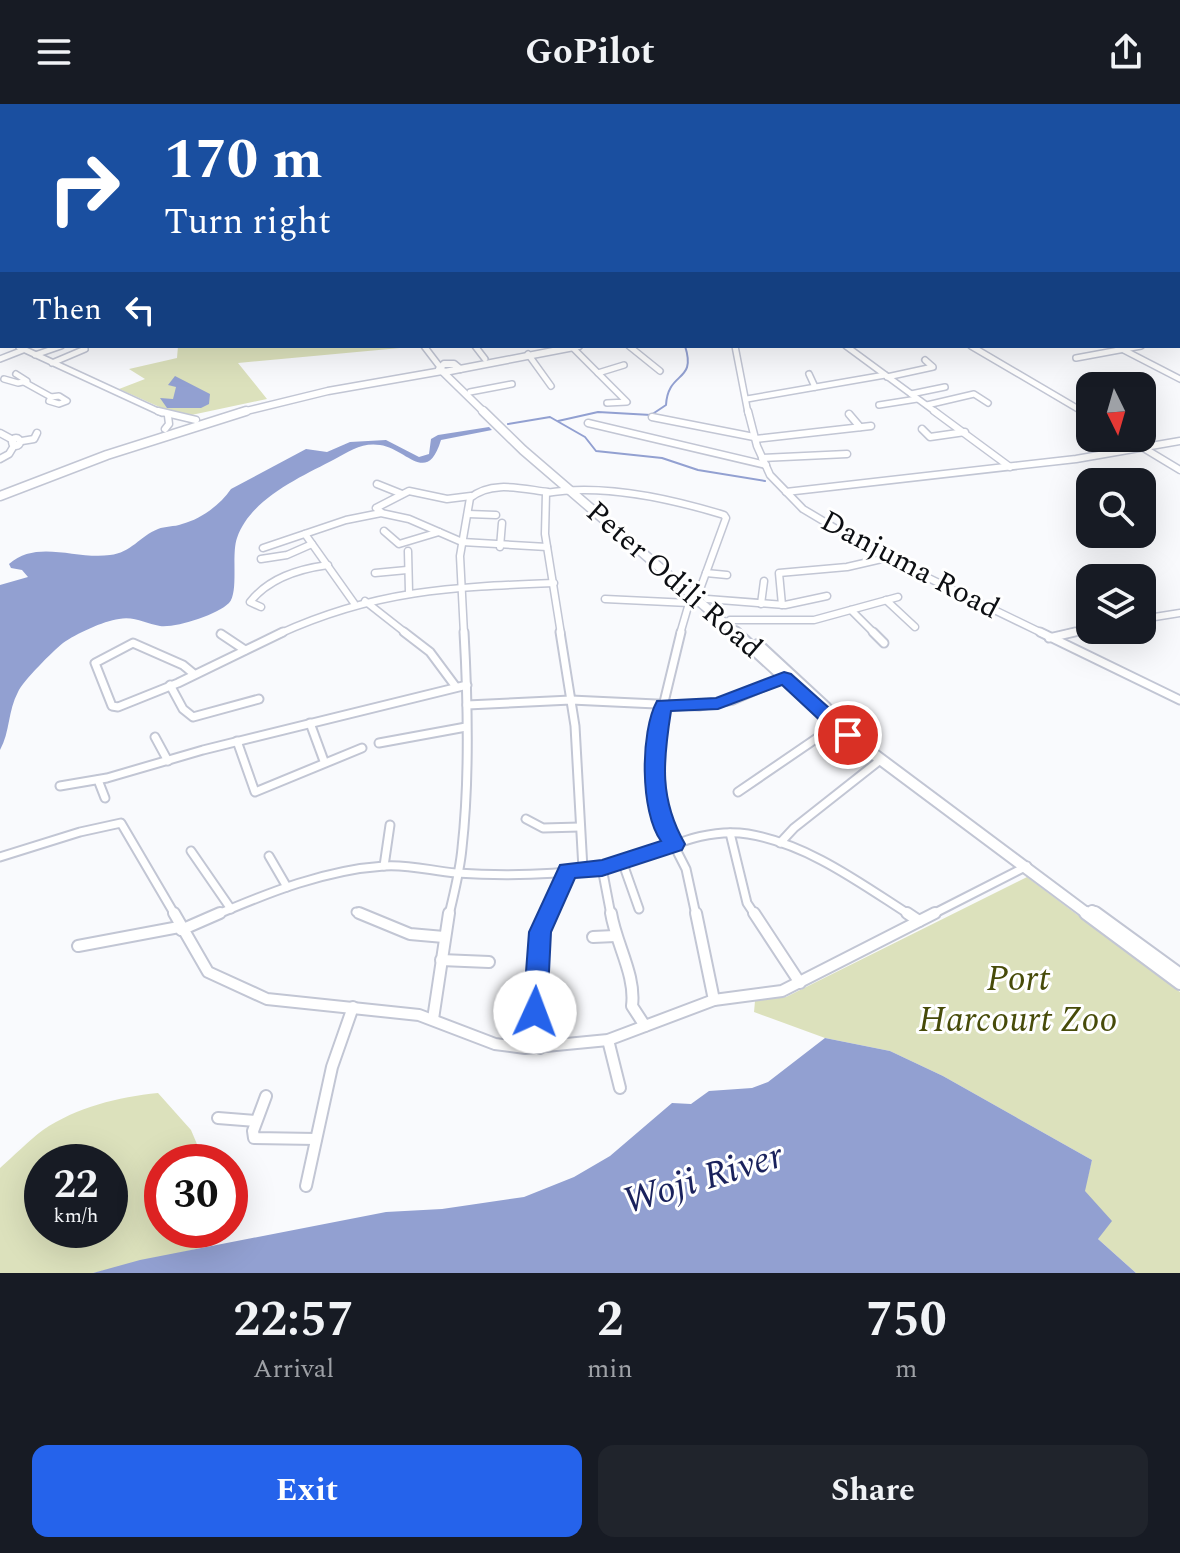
<!DOCTYPE html>
<style>
:root{--surface:#171b24;--page:#20242c;--text:#f1f3f6;--muted:#9ea1a6;--accent:#2563eb}
body{margin:0;font-family:Spectral,serif;background:var(--page);color:var(--text);height:100vh;display:flex;flex-direction:column;font-size:30px;white-space:nowrap}
*{box-sizing:border-box;margin:0}
p{font-size:26px;color:var(--muted)}
.icon{flex:none;width:44px;height:44px;fill:none;stroke:currentColor;stroke-width:2;stroke-linecap:round;stroke-linejoin:round}
.map{position:relative;height:1169px;overflow:hidden}
.side{display:flex;flex-direction:column;background:var(--surface);flex:1}
.side>*{flex:none}
.hud{position:absolute;left:0px;top:0px;width:1180px;height:244px;box-shadow:0 8px 32px #0002;background:#1a4fa0;color:#fff;overflow:hidden}
.needle{width:52px;rotate:175deg}
.controls{position:absolute;left:1076px;top:268px;display:grid;gap:16px}
.controls a{display:grid;place-items:center;width:80px;height:80px;border-radius:16px;background:var(--surface);box-shadow:0 8px 32px #0002;font-size:40px}
.speed{position:absolute;left:24px;top:1040px;display:flex;gap:16px;font-size:40px;font-weight:700;text-align:center}
.speed>*{display:grid;place-content:center;width:104px;height:104px;border-radius:50%;background:var(--surface);box-shadow:0 8px 32px #0002;line-height:1}
.speed small{font-size:20px;font-weight:400}
.speed .limit{border:12px solid #d22;background:#fff;color:#111}
.pin{position:absolute;display:grid;place-items:center;width:68px;height:68px;color:#fff;margin:-34px;border:4px solid #fff;border-radius:50%;box-shadow:0 2px 8px #0007}
.me{position:absolute;width:88px;margin:-44px;rotate:2deg;stroke-linejoin:round;filter:drop-shadow(0 0 6px #0008)}
.turn{display:flex;align-items:center;gap:28px;height:168px;padding:0 32px;font-size:36px}
.turn .icon{width:104px;height:104px;stroke-width:2.5}
.turn b{display:block;font-size:56px;line-height:68px}
.then{display:flex;align-items:center;height:76px;padding:0 32px;background:#0003;gap:16px;font-size:30px}
.eta{display:flex;justify-content:space-evenly;align-items:center;height:136px;text-align:center}
.eta b{font-size:48px;font-weight:700;line-height:56px}
.button{display:flex;gap:16px;margin-top:auto;padding:16px 32px}
.button a{flex:1;height:92px;border-radius:16px;background:var(--accent);color:#fff;font-size:32px;font-weight:700;line-height:92px;text-align:center}
.button a+a{background:var(--page);color:var(--text)}
header{display:flex;justify-content:space-between;align-items:center;height:104px;padding:0 32px;background:var(--surface);font-size:36px;font-weight:700}
.map>svg:first-child{display:block}
.green{fill:#dce1bc;fill-rule:evenodd}
.water{fill:#92a0d1}
.lines{fill:none;stroke-linecap:round;stroke-linejoin:round}
.stream{stroke:#92a0d1;stroke-width:2}
.minor-far4-casing{stroke:#c2c6d4;stroke-width:6}
.minor-far3-casing{stroke:#c2c6d4;stroke-width:8}
.minor-far2-casing{stroke:#c2c6d4;stroke-width:9}
.minor-far1-casing{stroke:#c2c6d4;stroke-width:11}
.minor-casing{stroke:#c2c6d4;stroke-width:14}
.major-far3-casing{stroke:#c2c6d4;stroke-width:9}
.major-far2-casing{stroke:#c2c6d4;stroke-width:11}
.major-far1-casing{stroke:#c2c6d4;stroke-width:14}
.major-casing{stroke:#c2c6d4;stroke-width:16}
.minor-far4{stroke:#fff;stroke-width:4}
.minor-far3{stroke:#fff;stroke-width:5}
.minor-far2{stroke:#fff;stroke-width:6}
.minor-far1{stroke:#fff;stroke-width:7}
.minor{stroke:#fff;stroke-width:10}
.major-far3{stroke:#fff;stroke-width:6}
.major-far2{stroke:#fff;stroke-width:8}
.major-far1{stroke:#fff;stroke-width:10}
.major{stroke:#fff;stroke-width:12}
.route{fill:#2563eb;stroke:#184099;stroke-width:2}
.labels{text-anchor:middle;dominant-baseline:central;stroke-width:6;stroke-linejoin:round;paint-order:stroke}
.street-label{font-size:30px;fill:#0d0f13;stroke:#fff}
.near-park-label{font-size:36px;font-style:italic;fill:#474b09;stroke:#fff}
.near-water-label{font-size:38px;font-style:italic;fill:#1a225c;stroke:#fff}
</style>
<header><svg class="icon" aria-label="menu" viewBox="0 0 24 24"><path d="M4 6h16M4 12h16M4 18h16"/></svg>GoPilot<svg class="icon" aria-label="share" viewBox="0 0 24 24"><path d="M12 15V3M7 8l5-5 5 5M5 13v7h14v-7"/></svg></header>
<div class="map">
<svg width="1180" height="1169" viewBox="0 0 1180 1169">
<rect width="100%" height="100%" fill="#f9fafd"/>
<g class="green">
<polygon points="178,242 410,242 411,243 238,259 267,295 182,313 119,285 145,275 129,265 177,254"/>
<polygon points="1027,773 1180,888 1180,1169 1136,1169 1098,1135 1084,1087 1092,1056 943,972 890,947 825,934 754,908 755,897 786,893"/>
<path d="M158,989L191,1026L202,1052L200,1058H162V1126H219L214,1141L93,1169H0V1064C14,1052 28,1037 43,1026C77,1003 118,993 158,989ZM42,1058H110V1126H42Z"/>
</g>
<g class="water">
<polygon points="175,272 210,290 209,300 201,304 167,304 160,294 173,295 176,283 168,281"/>
<path d="M489,323L492,326L441,336C427,382 407,345 380,341C363,338 349,347 335,355C301,373 251,394 237,434C231,451 239,488 229,499C217,511 176,524 160,522C146,520 135,512 119,515C103,517 76,530 63,539C53,547 23,577 18,588C8,606 10,628 0,646V481L28,473L22,466L11,464L9,460C37,435 76,456 110,451C131,449 140,432 158,425C165,422 174,423 182,420C201,415 220,401 231,385L306,345L327,348L350,338L386,336L419,353L429,350L431,335L438,331Z"/>
<polygon points="825,934 890,947 943,972 1092,1056 1085,1087 1112,1117 1098,1135 1136,1169 93,1169 140,1156 386,1108 442,1105 524,1093 574,1073 610,1052 672,999 691,1000 709,987 752,984 768,978"/>
</g>
<g class="lines">
<g class="stream">
<path d="M558,317L598,308L651,311L666,301C668,266 697,279 685,242"/>
<polyline points="508,320 550,313 585,333 596,347 662,354 698,366 765,377"/>
</g>
<g class="minor-far4-casing">
<g id="minor-far4">
<polyline points="780,0 785,0"/>
<polyline points="945,0 971,0"/>
<polyline points="113,1 125,2"/>
<polyline points="130,2 152,0"/>
<polyline points="831,2 861,0"/>
<polyline points="1071,2 1101,0"/>
<polyline points="1166,2 1180,0"/>
<polyline points="0,99 2,115"/>
</g>
</g>
<g class="minor-far3-casing">
<g id="minor-far3">
<polyline points="424,242 440,263"/>
<polyline points="475,242 485,255"/>
<polyline points="629,242 660,267"/>
<polyline points="735,242 748,309"/>
<polyline points="846,242 937,309"/>
<polyline points="971,242 1085,309"/>
<polyline points="1116,242 1180,275"/>
<polyline points="19,243 162,309"/>
<polyline points="572,243 627,298 607,299"/>
<polyline points="528,250 551,282"/>
<polyline points="35,251 61,242"/>
<polyline points="1076,254 1141,242"/>
<polyline points="0,255 23,246"/>
<polyline points="52,259 85,245"/>
<polyline points="598,269 624,261"/>
<polyline points="809,270 815,283"/>
<polyline points="887,273 933,263 925,256"/>
<polyline points="4,275 18,279 27,277 16,270"/>
<polyline points="24,278 51,293"/>
<polyline points="470,288 512,280"/>
<polyline points="911,290 945,283"/>
<polygon points="59,292 67,297 59,300 49,297 51,293"/>
<polyline points="747,295 885,271"/>
<polyline points="879,301 917,295"/>
<polyline points="927,301 974,290 988,299"/>
</g>
</g>
<g class="minor-far2-casing">
<g id="minor-far2">
<polyline points="158,307 196,316"/>
<polyline points="748,307 757,342 770,371 803,405 875,448 1044,530"/>
<polyline points="934,307 1010,363"/>
<polyline points="1082,307 1090,312"/>
<polyline points="849,310 860,323"/>
<polyline points="652,313 754,333"/>
<polyline points="588,319 766,361"/>
<polyline points="165,325 169,320 168,312"/>
<polyline points="922,325 930,333 965,328"/>
<polyline points="0,329 13,336"/>
<circle cx="16" cy="338" r="4"/>
<polyline points="1127,334 1180,366"/>
<polyline points="756,335 871,322"/>
<polyline points="22,337 34,335 37,329"/>
<polyline points="762,354 847,350"/>
<polyline points="0,355 9,350 15,340"/>
<polyline points="377,380 402,390"/>
<polyline points="786,388 1076,355 1180,337"/>
<polyline points="381,408 376,404 409,387 447,395 471,392"/>
<polyline points="468,410 496,411"/>
<polyline points="384,427 399,440 439,428"/>
<polyline points="305,430 354,499"/>
<polyline points="500,443 502,419"/>
<polyline points="263,444 346,416 381,409 409,415 462,438 547,443"/>
<polyline points="408,447 409,488"/>
<polyline points="261,455 287,451 312,440"/>
<polyline points="375,469 407,466"/>
<polyline points="706,469 727,471"/>
<polyline points="605,495 689,499"/>
<polyline points="707,495 785,501 827,492"/>
<polyline points="886,496 915,523"/>
<polyline points="365,497 407,530"/>
<polyline points="761,500 764,477"/>
<polyline points="782,501 779,469 847,463 886,454"/>
<path d="M261,503L250,498C269,474 298,465 328,461"/>
<polyline points="851,506 875,530"/>
<polyline points="1142,515 1180,509"/>
<polyline points="730,516 814,516 898,493"/>
<path d="M279,530C375,486 451,483 554,479"/>
<path d="M464,530L460,452L470,394C492,376 522,385 548,388"/>
<path d="M561,530L545,430L546,389C603,379 669,394 724,411L726,414L699,488"/>
<polyline points="680,530 692,489"/>
<polyline points="1066,530 1090,524"/>
</g>
</g>
<g class="minor-far1-casing">
<g id="minor-far1">
<polyline points="404,528 430,548 456,583"/>
<polyline points="560,528 575,622 583,765"/>
<polyline points="681,528 657,627 655,683 662,718 686,765 696,811"/>
<polyline points="873,528 884,539"/>
<polyline points="1040,528 1180,596"/>
<polyline points="221,530 245,546"/>
<polyline points="1049,534 1075,528"/>
<polyline points="194,570 183,561 133,539 95,559 112,602 118,603 178,579 283,528"/>
<polyline points="170,581 183,605 193,613 259,595"/>
<polyline points="467,601 571,596 699,602 733,596 784,574"/>
<polyline points="310,619 324,657"/>
<polyline points="155,633 168,657"/>
<polyline points="237,637 255,688 362,644"/>
<polyline points="379,639 466,623"/>
<polyline points="98,676 105,694"/>
<polyline points="60,682 107,674 203,646 467,581"/>
<polyline points="738,688 836,621"/>
<polyline points="526,715 543,724 580,723"/>
<polyline points="730,729 747,799 755,811"/>
<polyline points="780,739 794,724 879,657"/>
<polyline points="191,747 231,805"/>
<polyline points="269,752 287,783"/>
<polyline points="0,753 80,728 121,719 175,811"/>
<polyline points="622,757 639,805"/>
<polyline points="384,762 390,721"/>
<polyline points="602,764 611,811"/>
<polyline points="356,808 364,811"/>
<path d="M216,811C270,788 325,766 384,762C408,760 432,767 456,769C502,772 550,771 596,765C647,758 694,721 748,730C808,740 860,779 910,811"/>
<path d="M449,811C454,789 460,767 462,744C470,673 468,599 464,528"/>
<polyline points="547,811 567,766"/>
<polyline points="931,811 1027,762"/>
</g>
</g>
<g class="minor-casing">
<g id="minor">
<polyline points="174,809 208,868 267,895 419,911 495,940 525,944 608,936 714,896 782,887 935,809"/>
<polyline points="359,809 410,830 444,833"/>
<path d="M611,809C616,840 636,871 632,902L645,922"/>
<polyline points="696,809 714,896"/>
<polyline points="754,809 800,879"/>
<polyline points="907,809 919,817"/>
<polyline points="181,826 220,809"/>
<polyline points="593,833 615,832"/>
<polyline points="78,842 179,823"/>
<polyline points="441,856 489,858"/>
<polyline points="433,915 449,809"/>
<polyline points="608,936 620,984"/>
<path d="M540,944C534,901 531,849 548,809"/>
<polyline points="266,992 253,1027 254,1034 316,1035"/>
<polyline points="218,1014 256,1017"/>
<polyline points="306,1082 332,963 353,903"/>
</g>
</g>
<g class="major-far3-casing">
<g id="major-far3">
<polygon points="444,260 454,260 460,265 445,268 439,265"/>
<polyline points="460,265 579,242"/>
<polyline points="443,268 485,309"/>
<polyline points="238,309 328,287 442,267"/>
</g>
</g>
<g class="major-far2-casing">
<g id="major-far2">
<polyline points="483,307 523,346 737,530"/>
<polyline points="0,392 107,351 246,307"/>
</g>
</g>
<g class="major-far1-casing">
<g id="major-far1">
<polyline points="735,528 848,631 1089,811"/>
<polyline points="758,541 826,604"/>
<polyline points="1092,807 1098,811"/>
</g>
</g>
<g class="major-casing">
<g id="major">
<polyline points="1086,809 1180,879"/>
<polyline points="1095,809 1180,871"/>
</g>
</g>
<use href="#minor-far4" class="minor-far4"/>
<use href="#minor-far3" class="minor-far3"/>
<use href="#minor-far2" class="minor-far2"/>
<use href="#minor-far1" class="minor-far1"/>
<use href="#minor" class="minor"/>
<use href="#major-far3" class="major-far3"/>
<use href="#major-far2" class="major-far2"/>
<use href="#major-far1" class="major-far1"/>
<use href="#major" class="major"/>
</g>
<path class="route" d="M784,568L791,570L855,627L857,631L855,636H841L782,581L718,605L671,607C663,657 659,695 685,740L682,746L602,772L575,774L551,828L547,908L543,915L535,917L526,915L523,908L529,828L560,761L602,756L661,737C640,708 640,628 657,597L716,594Z"/>
<g class="labels">
<g class="street-label">
<text transform="translate(910 461) rotate(28)">Danjuma Road</text>
<text transform="translate(674 476) rotate(41)">Peter Odili Road</text>
</g>
<g class="near-park-label">
<text x="1018" y="875">Port<tspan x="1018" dy="41">Harcourt Zoo</tspan></text>
</g>
<g class="near-water-label">
<text transform="translate(703 1075) rotate(-17)">Woji River</text>
</g>
</g>
</svg>
<div class="controls">
<a><svg class="needle" viewBox="-14 -14 28 28"><path d="M0-13l5 13h-10z" fill="#e53935"/><path d="M0 13l5-13h-10z" fill="#9ea1a6"/></svg></a>
<a><svg class="icon" aria-label="search" viewBox="0 0 24 24"><circle cx="10" cy="10" r="6"/><path d="M15 15l6 6"/></svg></a>
<a><svg class="icon" aria-label="layers" viewBox="0 0 24 24"><path d="M12 4l9 5-9 5-9-5zM3 14l9 5 9-5"/></svg></a>
</div>
<div class="speed"><div>22<small>km/h</small></div><div class="limit">30</div></div>
<div class="pin" style="left:848px;top:631px;background:#d93025"><svg class="icon" aria-label="arrive" viewBox="0 0 24 24"><path d="M6 21V4h12l-3 4 3 4H6"/></svg></div>
<svg class="me" style="left:535px;top:908px" viewBox="-20 -20 40 40"><circle r="19" fill="#fff"/><path d="M0-13L10 11 0 6-10 11z" fill="#2563eb"/></svg>
<div class="hud">
<div class="turn"><svg class="icon" aria-label="right" viewBox="0 0 24 24"><path d="M7 20v-9h11M14 6l5 5-5 5"/></svg><div><b>170 m</b>Turn right</div></div>
<div class="then">Then<svg class="icon" aria-label="left" viewBox="0 0 24 24"><path d="M17 20v-9H6M10 6l-5 5 5 5"/></svg></div>
</div>
</div>
<section class="side">
<div class="eta">
<div><b>22:57</b><p>Arrival</p></div>
<div><b>2</b><p>min</p></div>
<div><b>750</b><p>m</p></div>
</div>
<div class="button"><a>Exit</a><a>Share</a></div>
</section>
